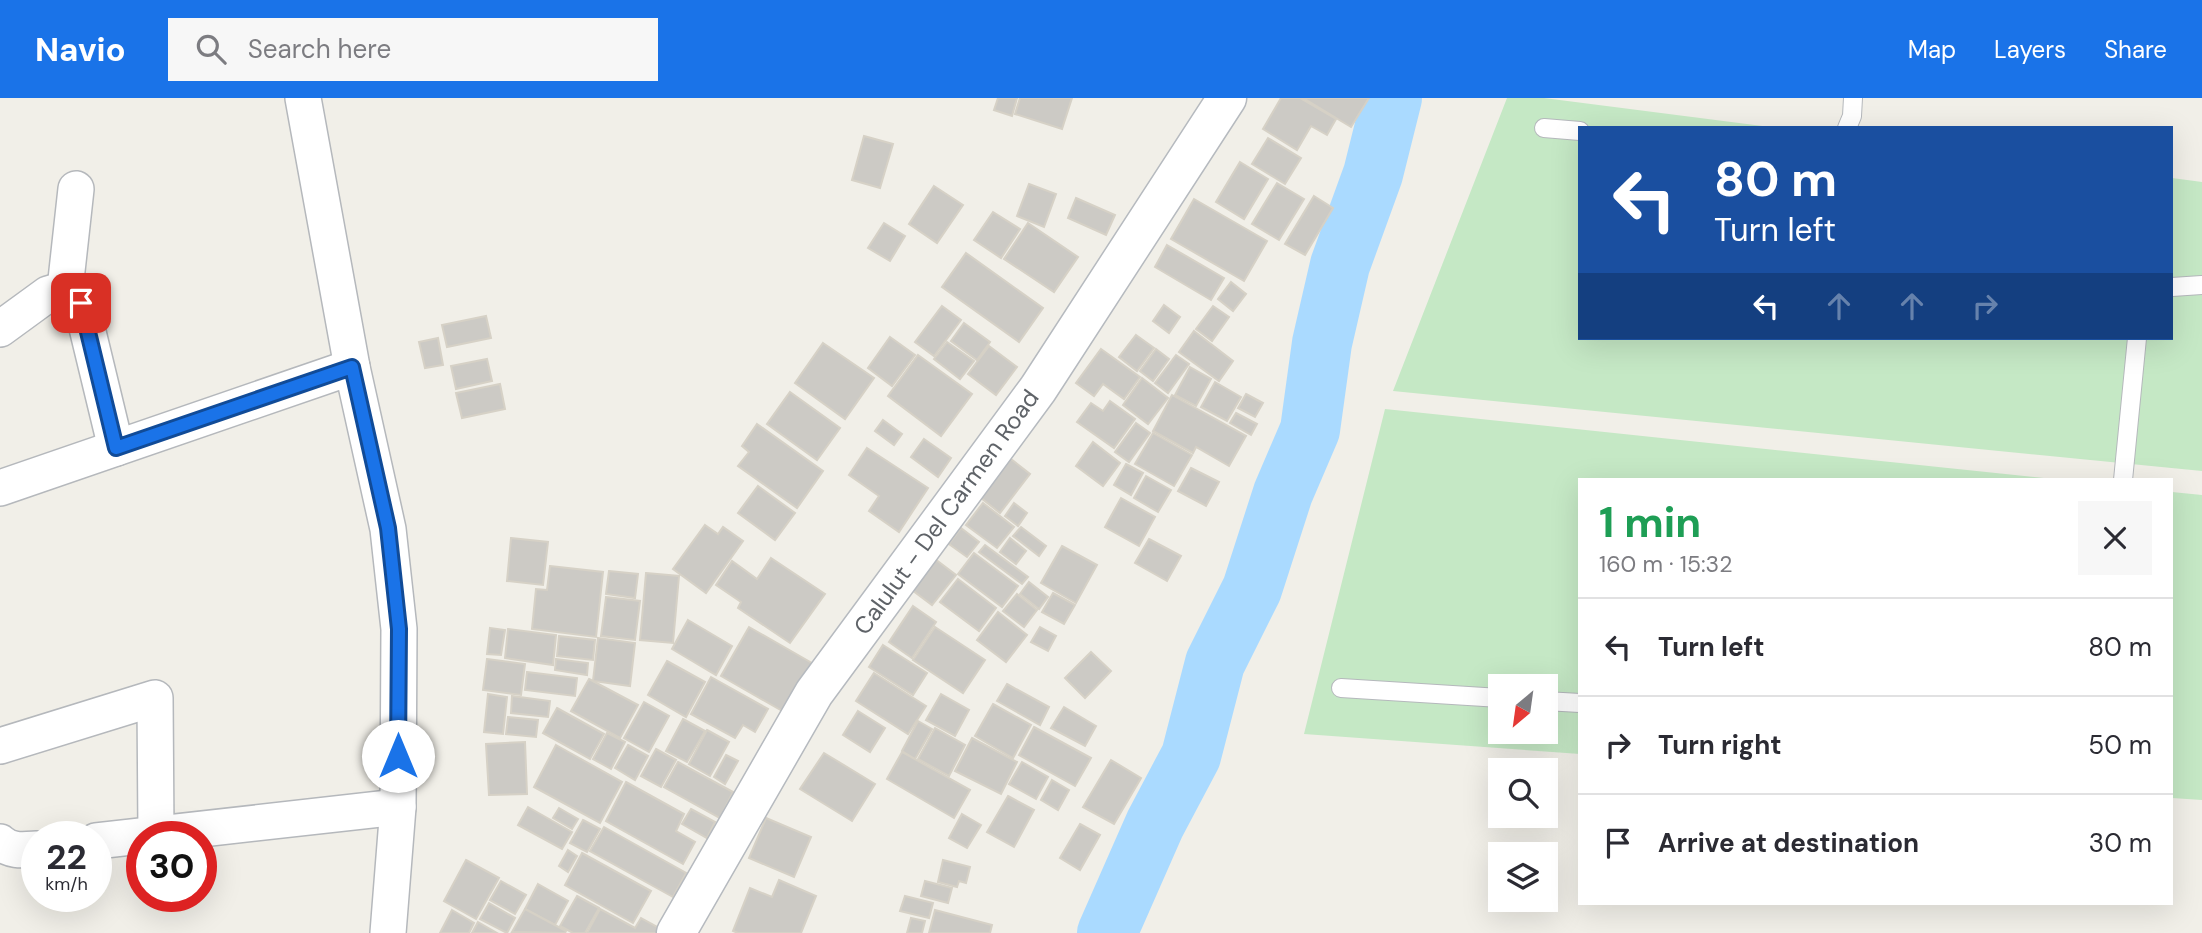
<!DOCTYPE html>
<meta charset="utf-8">
<style>
:root{--surface:#fff;--page:#f7f7f7;--text:#2b2b33;--muted:#7c7c81;--line:#e1e1e2;--accent:#1a73e8}
body{margin:0;font-family:"DM Sans",sans-serif;background:var(--page);color:var(--text);height:100vh;display:flex;flex-direction:column;font-size:26px;white-space:nowrap}
*{box-sizing:border-box;margin:0}
p{font-size:23px;color:var(--muted)}
.icon{flex:none;width:38px;height:38px;fill:none;stroke:currentColor;stroke-width:2;stroke-linecap:round;stroke-linejoin:round}
.map{position:relative;flex:1;overflow:hidden}
.panel{position:absolute;left:1578px;top:380px;width:595px;height:427px;display:flex;flex-direction:column;background:var(--surface);border-radius:0px;box-shadow:0 7px 28px #0002}
.panel>*{flex:none}
.guide{position:absolute;left:1578px;top:28px;width:595px;height:214px;border-radius:0px;box-shadow:0 7px 28px #0002;background:#1a4fa0;color:#fff;overflow:hidden}
.needle{width:46px;rotate:209deg}
.controls{position:absolute;left:1488px;top:576px;display:grid;gap:14px}
.controls a{display:grid;place-items:center;width:70px;height:70px;border-radius:0px;background:var(--surface);box-shadow:0 7px 28px #0002;font-size:35px}
.speed{position:absolute;left:21px;top:723px;display:flex;gap:14px;font-size:35px;font-weight:700;text-align:center}
.speed>*{display:grid;place-content:center;width:91px;height:91px;border-radius:50%;background:var(--surface);box-shadow:0 7px 28px #0002;line-height:1}
.speed small{font-size:18px;font-weight:400}
.speed .limit{border:10px solid #d22;background:#fff;color:#111}
.pin{position:absolute;display:grid;place-items:center;width:60px;height:60px;color:#fff;margin:-30px;border-radius:14px;box-shadow:0 4px 10px #0006}
.me{position:absolute;width:77px;margin:-38px;rotate:0deg;stroke-linejoin:round;filter:drop-shadow(0 0 5px #0008)}
.turn{display:flex;align-items:center;gap:24px;height:147px;padding:0 21px;font-size:32px}
.turn .icon{width:91px;height:91px;stroke-width:2.5}
.turn b{display:block;font-size:49px;line-height:60px}
.lanes{display:flex;align-items:center;height:66px;padding:0 21px;background:#0003;justify-content:center;gap:35px;direction:ltr}
.lanes .off{opacity:.35}
.round{display:grid;place-items:center;flex:none;width:74px;height:74px;border-radius:0px;background:var(--page)}
.summary{display:flex;align-items:center;justify-content:space-between;height:119px;padding:0 21px}
h1{font-size:42px;font-weight:700;line-height:52px;color:#1e9e55}
ul{padding:0;list-style:none}
li{display:flex;align-items:center;gap:21px;height:98px;padding:0 21px;border-top:2px solid var(--line)}
li div{flex:1}
li b{display:block;font-size:26px}
li em{font-style:normal}
header{display:flex;align-items:center;gap:42px;box-sizing:border-box;height:98px;padding:0 35px;background:var(--accent);color:#fff}
header strong{font-size:33px}
nav{display:flex;gap:38px;margin-inline-start:auto;font-size:24px}
.search{width:490px;height:63px;background:var(--page);display:flex;align-items:center;gap:18px;box-sizing:border-box;padding:0 24px;border-radius:0px;color:var(--muted);font-size:26px}
.map>svg:first-child{display:block}
.green{fill:#c5e8c5;fill-rule:evenodd}
.lines{fill:none;stroke-linecap:round;stroke-linejoin:round}
.river{stroke:#aadaff;stroke-width:60}
.building{fill:#cccac5;stroke:#d6d1c6;stroke-width:2}
.service-casing{stroke:#b5b8bc;stroke-width:20}
.minor-casing{stroke:#b5b8bc;stroke-width:38}
.secondary-casing{stroke:#b6babf;stroke-width:41}
.service{stroke:#fff;stroke-width:18}
.minor{stroke:#fff;stroke-width:35}
.secondary{stroke:#fff;stroke-width:38}
.route-casing{stroke:#114b97;stroke-width:18}
.route{stroke:#1a73e8;stroke-width:12}
.labels{text-anchor:middle;dominant-baseline:central;stroke-width:5;stroke-linejoin:round;paint-order:stroke}
.street-label{font-size:24px;fill:#5f6368;stroke:#fff}
</style>
<header>
<strong>Navio</strong>
<div class="search"><svg class="icon" aria-label="search" viewBox="0 0 24 24"><circle cx="10" cy="10" r="6"/><path d="M15 15l6 6"/></svg>Search here</div>
<nav><a>Map</a><a>Layers</a><a>Share</a></nav>
</header>
<div class="map">
<svg width="2202" height="835" viewBox="0 0 2202 835">
<rect width="100%" height="100%" fill="#f1efe8"/>
<g class="green">
<polygon points="1507,0 1544,0 1778,30 1580,30 1580,240 2172,240 2172,80 2202,84 2202,373 1393,293"/>
<path d="M1385,311L2053,381L1580,382V656L1304,636ZM1500,588H1545V634H1500Z"/>
<polygon points="2172,394 2202,397 2202,702 2172,700"/>
</g>
<g class="lines">
<polyline class="river" points="1107,835 1155,726 1191,658 1215,565 1252,491 1283,395 1310,332 1322,245 1340,167 1373,76 1392,0"/>
</g>
<g class="building">
<polygon points="998,0 1017,0 1012,18 994,12"/>
<polygon points="1020,0 1072,0 1062,31 1015,16"/>
<polygon points="1281,0 1300,0 1336,21 1327,37 1311,28 1297,52 1263,31"/>
<polygon points="1303,0 1369,0 1351,29"/>
<polygon points="864,38 893,46 880,90 852,82"/>
<polygon points="1268,40 1301,60 1285,86 1252,66"/>
<polygon points="1240,64 1268,81 1244,121 1216,104"/>
<polygon points="1277,85 1304,101 1279,142 1252,126"/>
<polygon points="1029,86 1056,96 1044,129 1017,118"/>
<polygon points="934,88 963,107 937,145 909,126"/>
<polygon points="1314,98 1333,110 1305,157 1285,146"/>
<polygon points="1076,100 1115,117 1106,137 1068,120"/>
<polygon points="1194,101 1267,143 1244,183 1171,141"/>
<polygon points="993,114 1020,131 1001,160 974,142"/>
<polygon points="884,125 905,138 890,163 868,150"/>
<polygon points="1028,125 1078,159 1054,194 1004,161"/>
<polygon points="1167,147 1224,180 1211,202 1155,169"/>
<polygon points="966,155 1043,210 1019,244 942,189"/>
<polygon points="1231,184 1246,196 1233,213 1218,201"/>
<polygon points="1164,207 1180,219 1169,235 1153,223"/>
<polygon points="942,208 961,222 934,258 915,244"/>
<polygon points="1213,208 1229,219 1212,243 1196,231"/>
<polygon points="486,218 491,240 447,249 442,227"/>
<polygon points="964,225 990,244 977,262 951,243"/>
<polygon points="1194,233 1233,263 1219,283 1179,254"/>
<polygon points="1136,237 1154,250 1137,273 1119,259"/>
<polygon points="890,239 915,257 892,288 868,270"/>
<polygon points="438,240 443,267 425,270 419,244"/>
<polygon points="947,244 974,263 960,281 934,261"/>
<polygon points="823,245 874,280 845,321 795,285"/>
<polygon points="989,248 1017,269 996,297 968,276"/>
<polygon points="1101,251 1140,279 1124,301 1103,286 1094,298 1076,285"/>
<polygon points="1156,251 1169,261 1153,283 1140,273"/>
<polygon points="918,257 972,296 941,338 888,298"/>
<polygon points="1176,257 1189,266 1168,295 1155,285"/>
<polygon points="487,261 492,283 456,291 451,268"/>
<polygon points="1190,269 1211,281 1196,308 1175,297"/>
<polygon points="1142,280 1168,300 1148,326 1123,307"/>
<polygon points="1215,284 1241,299 1227,323 1201,309"/>
<polygon points="500,286 505,311 462,320 456,295"/>
<polygon points="790,294 840,330 817,362 767,326"/>
<polygon points="1246,296 1263,305 1255,319 1238,310"/>
<polygon points="1172,297 1246,338 1229,368 1196,349 1193,355 1153,333"/>
<polygon points="1110,303 1135,321 1114,350 1077,324 1091,305 1103,313"/>
<polygon points="1236,315 1257,326 1251,337 1230,325"/>
<polygon points="883,322 902,336 894,347 875,333"/>
<polygon points="1136,325 1150,335 1129,364 1115,354"/>
<polygon points="757,326 823,373 797,410 738,368 749,354 742,348"/>
<polygon points="1153,335 1192,357 1174,388 1135,366"/>
<polygon points="924,341 951,360 938,379 911,359"/>
<polygon points="1093,344 1120,365 1103,388 1076,368"/>
<polygon points="867,350 928,390 899,434 869,413 879,398 849,377"/>
<polygon points="1006,357 1030,376 1000,415 976,396"/>
<polygon points="1126,366 1143,375 1131,397 1114,387"/>
<polygon points="1191,370 1219,384 1206,408 1178,393"/>
<polygon points="1146,378 1171,392 1158,414 1134,400"/>
<polygon points="758,388 795,415 775,442 738,415"/>
<polygon points="1121,400 1155,419 1139,448 1105,429"/>
<polygon points="983,405 1014,429 997,450 966,427"/>
<polygon points="1014,405 1027,415 1018,428 1005,418"/>
<polygon points="705,427 718,436 723,429 743,443 706,495 673,471"/>
<polygon points="1021,429 1046,448 1039,458 1013,438"/>
<polygon points="961,430 979,444 967,459 949,446"/>
<polygon points="511,440 548,444 543,487 507,483"/>
<polygon points="1010,440 1026,453 1016,466 1000,454"/>
<polygon points="1149,441 1181,458 1167,483 1135,465"/>
<polygon points="985,447 1028,479 1022,486 979,454"/>
<polygon points="1062,448 1097,467 1076,505 1041,485"/>
<polygon points="974,455 1018,488 1002,509 958,476"/>
<polygon points="771,460 825,496 790,545 738,510 741,504 716,487 732,463 757,481"/>
<polygon points="935,461 956,477 932,507 912,492"/>
<polygon points="550,468 603,474 596,539 532,531 536,491 547,492"/>
<polygon points="609,473 638,476 635,500 606,496"/>
<polygon points="646,475 679,478 673,545 640,542"/>
<polygon points="958,481 996,510 979,533 940,504"/>
<polygon points="1029,484 1048,499 1039,511 1020,496"/>
<polygon points="1053,495 1075,507 1064,526 1042,514"/>
<polygon points="1017,496 1037,512 1024,529 1003,513"/>
<polygon points="606,499 640,503 635,542 601,538"/>
<polygon points="913,508 936,524 912,560 889,544"/>
<polygon points="998,514 1027,537 1006,564 977,542"/>
<polygon points="688,522 732,548 716,577 672,551"/>
<polygon points="749,529 812,565 784,614 721,578"/>
<polygon points="935,529 985,562 963,595 913,562"/>
<polygon points="1040,529 1056,538 1048,553 1031,544"/>
<polygon points="490,530 505,532 501,557 487,556"/>
<polygon points="508,531 556,537 553,567 505,560"/>
<polygon points="559,538 595,542 593,562 557,558"/>
<polygon points="598,540 635,545 630,588 593,583"/>
<polygon points="883,547 927,575 913,597 869,569"/>
<polygon points="1091,554 1111,573 1085,600 1065,580"/>
<polygon points="487,561 525,566 521,597 483,592"/>
<polygon points="556,561 588,565 587,577 555,572"/>
<polygon points="667,563 705,584 686,619 648,597"/>
<polygon points="527,574 577,580 575,598 525,592"/>
<polygon points="874,575 926,608 908,636 856,603"/>
<polygon points="711,579 768,611 755,634 743,627 735,640 691,616"/>
<polygon points="589,581 638,607 620,640 571,613"/>
<polygon points="1007,586 1049,609 1040,627 997,603"/>
<polygon points="488,596 507,599 503,636 484,634"/>
<polygon points="941,596 969,612 955,638 926,622"/>
<polygon points="512,598 550,603 548,619 511,615"/>
<polygon points="644,604 669,618 649,654 624,640"/>
<polygon points="993,606 1031,627 1013,660 975,638"/>
<polygon points="1064,609 1096,628 1085,648 1051,630"/>
<polygon points="557,610 604,636 590,661 543,635"/>
<polygon points="858,613 885,630 870,654 843,637"/>
<polygon points="508,619 538,622 536,639 506,636"/>
<polygon points="683,621 705,633 687,664 666,653"/>
<polygon points="918,623 932,631 915,661 902,653"/>
<polygon points="1034,629 1091,660 1075,688 1019,657"/>
<polygon points="935,630 965,647 949,678 918,661"/>
<polygon points="707,632 729,644 710,678 689,666"/>
<polygon points="607,635 625,644 611,671 593,661"/>
<polygon points="972,640 1017,664 1001,696 955,673"/>
<polygon points="525,644 527,696 489,697 486,646"/>
<polygon points="556,647 622,684 600,725 534,689"/>
<polygon points="628,647 648,658 635,682 615,670"/>
<polygon points="656,651 676,662 661,689 641,678"/>
<polygon points="902,654 970,692 954,720 887,681"/>
<polygon points="824,655 875,686 852,723 800,691"/>
<polygon points="726,657 738,663 725,686 714,679"/>
<polygon points="1111,662 1141,680 1114,726 1083,709"/>
<polygon points="678,664 733,694 720,720 664,689"/>
<polygon points="1022,664 1048,679 1036,701 1009,686"/>
<polygon points="1052,682 1069,692 1058,712 1041,702"/>
<polygon points="626,684 684,716 676,733 695,744 683,766 606,723"/>
<polygon points="1008,698 1034,712 1014,749 987,734"/>
<polygon points="528,709 572,734 562,751 518,727"/>
<polygon points="559,710 578,721 572,731 553,720"/>
<polygon points="691,711 715,724 707,740 682,726"/>
<polygon points="962,716 981,727 967,750 949,740"/>
<polygon points="766,720 811,739 794,779 749,760"/>
<polygon points="583,722 600,731 587,754 570,745"/>
<polygon points="1080,726 1100,737 1080,772 1060,760"/>
<polygon points="604,729 686,775 673,799 590,753"/>
<polygon points="568,752 577,758 568,774 559,768"/>
<polygon points="582,755 651,793 633,825 565,787"/>
<polygon points="466,762 499,780 476,821 444,803"/>
<polygon points="943,762 970,769 966,785 959,783 957,789 938,784"/>
<polygon points="779,782 816,798 801,835 738,835 733,833 750,790 772,799"/>
<polygon points="501,783 526,797 515,816 490,802"/>
<polygon points="925,783 952,790 948,805 921,798"/>
<polygon points="538,786 568,803 555,827 525,811"/>
<polygon points="577,798 599,810 585,835 573,835 560,828"/>
<polygon points="905,798 933,805 929,820 900,813"/>
<polygon points="489,805 515,820 507,835 480,821"/>
<polygon points="525,811 566,833 565,835 512,834"/>
<polygon points="600,811 635,830 641,820 663,832 661,835 587,835"/>
<polygon points="452,812 474,825 469,835 440,835"/>
<polygon points="935,812 992,827 990,835 929,835"/>
<polygon points="911,820 925,823 922,835 907,835"/>
<polygon points="478,824 497,835 472,835"/>
</g>
<g class="lines">
<g class="service-casing">
<g id="service">
<polyline points="1544,30 1580,33"/>
<polyline points="1847,30 1852,18 1853,0"/>
<polyline points="2172,189 2202,187"/>
<polyline points="2123,382 2137,240"/>
<polyline points="1341,590 1500,600"/>
<polyline points="1545,603 1580,605"/>
</g>
</g>
<g class="minor-casing">
<g id="minor">
<polyline points="303,0 352,269 388,431 399,531 398,709 388,835"/>
<polyline points="65,191 76,91"/>
<polyline points="0,231 48,196 65,191 81,205 116,350"/>
<polyline points="0,390 352,269"/>
<polyline points="0,648 155,600 156,736"/>
<polyline points="96,743 398,709"/>
<path d="M0,744C11,754 23,752 37,751"/>
</g>
</g>
<g class="secondary-casing">
<polyline id="secondary" points="676,835 814,595 1038,291 1227,0"/>
</g>
<use href="#service" class="service"/>
<use href="#minor" class="minor"/>
<use href="#secondary" class="secondary"/>
</g>
<g class="lines">
<g class="route-casing">
<polyline id="route" points="81,205 116,350 352,269 388,430 399,531 398,658"/>
</g>
<use href="#route" class="route"/>
</g>
<g class="labels">
<g class="street-label">
<text transform="translate(946 414) rotate(-54)">Calulut - Del Carmen Road</text>
</g>
</g>
</svg>
<div class="controls">
<a><svg class="needle" viewBox="-14 -14 28 28"><path d="M0-13l5 13h-10z" fill="#e53935"/><path d="M0 13l5-13h-10z" fill="#7c7c81"/></svg></a>
<a><svg class="icon" aria-label="search" viewBox="0 0 24 24"><circle cx="10" cy="10" r="6"/><path d="M15 15l6 6"/></svg></a>
<a><svg class="icon" aria-label="layers" viewBox="0 0 24 24"><path d="M12 4l9 5-9 5-9-5zM3 14l9 5 9-5"/></svg></a>
</div>
<div class="speed"><div>22<small>km/h</small></div><div class="limit">30</div></div>
<div class="pin" style="left:81px;top:205px;background:#d93025"><svg class="icon" aria-label="arrive" viewBox="0 0 24 24"><path d="M6 21V4h12l-3 4 3 4H6"/></svg></div>
<svg class="me" style="left:398px;top:658px" viewBox="-20 -20 40 40"><circle r="19" fill="#fff"/><path d="M0-13L10 11 0 6-10 11z" fill="#1a73e8"/></svg>
<div class="guide">
<div class="turn"><svg class="icon" aria-label="left" viewBox="0 0 24 24"><path d="M17 20v-9H6M10 6l-5 5 5 5"/></svg><div><b>80 m</b>Turn left</div></div>
<div class="lanes"><svg class="icon" aria-label="left" viewBox="0 0 24 24"><path d="M17 20v-9H6M10 6l-5 5 5 5"/></svg><svg class="icon off" aria-label="ahead" viewBox="0 0 24 24"><path d="M12 20V5M6 11l6-6 6 6"/></svg><svg class="icon off" aria-label="ahead" viewBox="0 0 24 24"><path d="M12 20V5M6 11l6-6 6 6"/></svg><svg class="icon off" aria-label="right" viewBox="0 0 24 24"><path d="M7 20v-9h11M14 6l5 5-5 5"/></svg></div>
</div>
<section class="panel">
<div class="summary"><div><h1>1 min</h1><p>160 m · 15:32</p></div><a class="round"><svg class="icon" aria-label="close" viewBox="0 0 24 24"><path d="M6 6l12 12M18 6L6 18"/></svg></a></div>
<ul>
<li><svg class="icon" aria-label="left" viewBox="0 0 24 24"><path d="M17 20v-9H6M10 6l-5 5 5 5"/></svg><div><b>Turn left</b></div><em>80 m</em></li>
<li><svg class="icon" aria-label="right" viewBox="0 0 24 24"><path d="M7 20v-9h11M14 6l5 5-5 5"/></svg><div><b>Turn right</b></div><em>50 m</em></li>
<li><svg class="icon" aria-label="arrive" viewBox="0 0 24 24"><path d="M6 21V4h12l-3 4 3 4H6"/></svg><div><b>Arrive at destination</b></div><em>30 m</em></li>
</ul>
</section>
</div>
